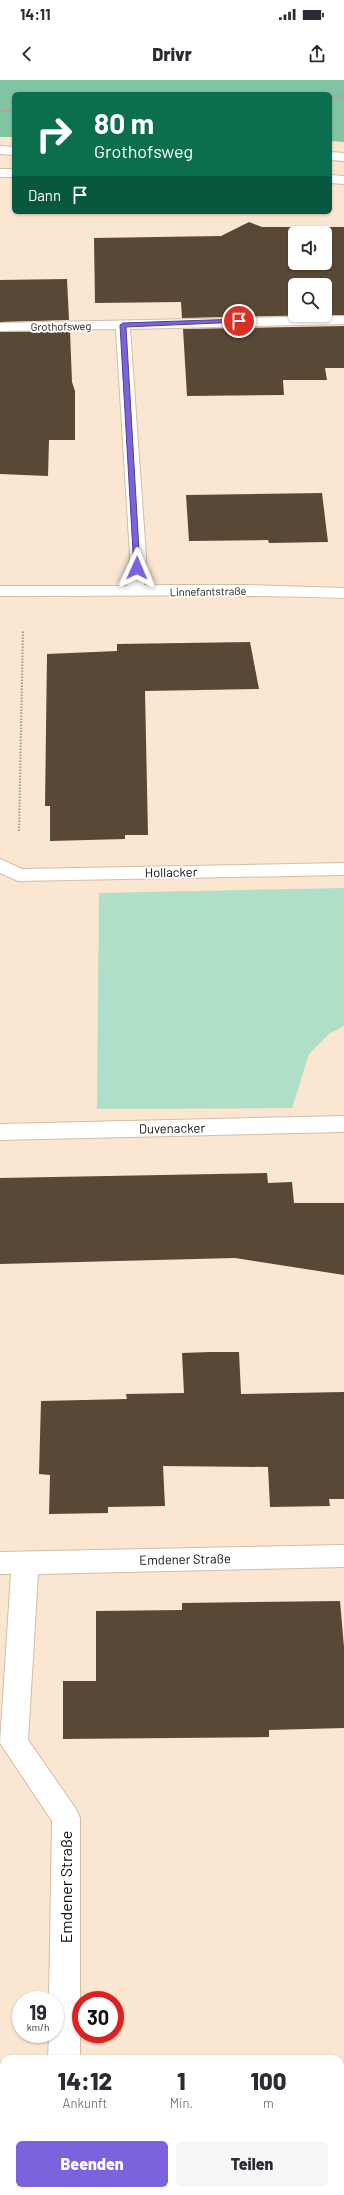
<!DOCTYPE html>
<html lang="de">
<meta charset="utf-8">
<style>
:root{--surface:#fff;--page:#f7f7f7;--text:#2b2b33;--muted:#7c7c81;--accent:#7c62dd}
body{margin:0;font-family:Barlow,sans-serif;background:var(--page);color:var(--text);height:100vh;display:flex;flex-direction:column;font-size:15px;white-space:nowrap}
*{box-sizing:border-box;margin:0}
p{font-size:13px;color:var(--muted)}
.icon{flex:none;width:22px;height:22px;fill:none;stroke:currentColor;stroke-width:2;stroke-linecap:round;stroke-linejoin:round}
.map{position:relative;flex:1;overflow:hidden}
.details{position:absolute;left:0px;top:1975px;width:344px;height:140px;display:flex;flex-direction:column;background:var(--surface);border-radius:12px 12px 0 0;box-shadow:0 1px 3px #0004}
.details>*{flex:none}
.banner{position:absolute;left:12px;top:12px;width:320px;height:122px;border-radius:6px;box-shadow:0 1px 3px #0004;background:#0b6e4f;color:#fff;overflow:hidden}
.controls{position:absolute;left:288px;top:146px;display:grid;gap:8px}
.controls a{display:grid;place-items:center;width:44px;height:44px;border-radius:6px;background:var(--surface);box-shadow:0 1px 3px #0004;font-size:20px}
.speed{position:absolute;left:12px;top:1911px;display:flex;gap:8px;font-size:20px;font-weight:700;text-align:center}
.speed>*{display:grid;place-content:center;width:52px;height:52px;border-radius:50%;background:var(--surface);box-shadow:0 1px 3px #0004;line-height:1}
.speed small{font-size:10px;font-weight:400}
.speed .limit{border:6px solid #d22;background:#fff;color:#111}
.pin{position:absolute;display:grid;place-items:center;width:34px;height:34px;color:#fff;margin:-17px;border:2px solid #fff;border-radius:50%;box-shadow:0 1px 4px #0007}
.me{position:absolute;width:44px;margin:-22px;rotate:1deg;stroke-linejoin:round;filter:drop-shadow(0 0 3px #0008)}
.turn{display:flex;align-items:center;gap:14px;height:84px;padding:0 16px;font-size:18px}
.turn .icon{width:52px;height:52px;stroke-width:2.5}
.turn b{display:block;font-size:28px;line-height:34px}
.then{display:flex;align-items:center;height:38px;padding:0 16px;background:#0003;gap:8px;font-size:15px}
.eta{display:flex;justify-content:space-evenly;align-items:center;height:68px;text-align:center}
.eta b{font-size:24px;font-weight:800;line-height:28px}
.cta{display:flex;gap:8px;margin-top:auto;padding:8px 16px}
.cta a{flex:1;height:46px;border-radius:6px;background:var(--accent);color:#fff;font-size:16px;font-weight:800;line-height:46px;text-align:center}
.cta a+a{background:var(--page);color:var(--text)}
.status{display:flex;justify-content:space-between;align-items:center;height:28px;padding:0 20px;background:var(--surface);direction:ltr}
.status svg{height:11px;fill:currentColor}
header{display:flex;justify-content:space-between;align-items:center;height:52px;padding:0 16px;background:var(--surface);font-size:18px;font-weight:800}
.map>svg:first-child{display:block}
.green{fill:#afdfc7}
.forest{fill:#81c4a4}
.building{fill:#594836;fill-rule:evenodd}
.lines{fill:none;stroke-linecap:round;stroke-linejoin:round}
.minor-casing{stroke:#d1bea9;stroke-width:2}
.major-casing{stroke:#d1bea9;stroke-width:2}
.path-far1{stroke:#a99a8a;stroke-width:1.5;stroke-dasharray:1 1;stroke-linecap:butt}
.path{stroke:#a99a8a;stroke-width:2;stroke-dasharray:1.5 1.5;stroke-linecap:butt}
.minor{fill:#fff;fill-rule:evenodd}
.major{fill:#fff;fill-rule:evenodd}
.route{fill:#7c62dd;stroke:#514090}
.labels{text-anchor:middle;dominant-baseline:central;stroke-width:4;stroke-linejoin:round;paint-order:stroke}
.far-street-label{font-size:11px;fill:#160f08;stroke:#fff}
.street-label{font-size:13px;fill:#160f08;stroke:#fff}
.near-street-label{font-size:16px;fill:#160f08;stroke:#fff}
</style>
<div class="status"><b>14:11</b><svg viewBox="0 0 49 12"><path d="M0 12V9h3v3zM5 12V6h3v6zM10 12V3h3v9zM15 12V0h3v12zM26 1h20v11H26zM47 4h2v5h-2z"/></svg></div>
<header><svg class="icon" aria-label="back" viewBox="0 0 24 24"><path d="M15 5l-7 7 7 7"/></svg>Drivr<svg class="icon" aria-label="share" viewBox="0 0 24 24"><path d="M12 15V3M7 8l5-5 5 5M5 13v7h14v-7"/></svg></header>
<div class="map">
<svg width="344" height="2115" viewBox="0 0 344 2115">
<rect width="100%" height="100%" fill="#fae6d1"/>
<polygon class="green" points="344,808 344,946 329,954 309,974 292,1028 97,1029 99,813"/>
<polygon class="forest" points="0,0 344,0 344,62 330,61 330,14 14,14 14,57 0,57"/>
<g class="building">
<path d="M249,142L262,147H344V235H325V205H295V235H319L182,238L181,222L95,223L94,158L221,156ZM295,153H325V183H295Z"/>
<polygon points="67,199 69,240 0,242 0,200"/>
<polygon points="344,246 344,288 325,288 327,300 283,300 284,315 187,316 183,249"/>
<polygon points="70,251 72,302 75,311 75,360 49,360 48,396 0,394 0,252"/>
<polygon points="322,413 328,462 269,463 268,460 189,461 186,415"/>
<polygon points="250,562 259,609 145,611 148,755 125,755 125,759 50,761 50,726 45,726 47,574 117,571 117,564"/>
<polygon points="267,1093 268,1103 292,1102 294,1123 344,1123 344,1195 235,1178 0,1184 0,1098"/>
<polygon points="210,1272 239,1272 241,1314 344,1312 344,1419 329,1419 330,1426 270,1427 268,1387 163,1386 165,1426 108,1427 108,1433 49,1434 50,1395 39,1394 41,1321 127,1319 126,1314 184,1313 182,1273"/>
<polygon points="340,1521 344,1567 344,1648 269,1650 269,1657 63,1659 63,1601 96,1601 96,1531 182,1530 182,1523"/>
</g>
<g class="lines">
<g class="minor-casing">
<g id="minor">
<path d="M344,236V244L130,249L146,476L144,505H248L344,508V518C229,514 115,516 0,516V506H127L130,476L116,249L0,251V243Z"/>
<polygon points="0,779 22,789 344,783 344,795 18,801 0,793"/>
<polygon points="344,1036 344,1052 0,1060 0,1044"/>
<polygon points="344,1465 344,1487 38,1494 28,1660 76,1729 80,1738 80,1979 48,1979 49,1954 55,1954 55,1920 49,1920 52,1741 0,1663 11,1494 0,1494 0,1472"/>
<rect x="47" y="2111" width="32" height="4"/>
</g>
</g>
<g class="major-casing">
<g id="major">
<polygon points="0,66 14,67 14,75 0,74"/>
<polygon points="330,72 344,73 344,81 330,80"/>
<rect x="0" y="89" width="14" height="8"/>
<polygon points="330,95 344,96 344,104 330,103"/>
</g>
</g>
<g class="path-far1">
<polyline points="330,16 344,16"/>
<polyline points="0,31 14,30"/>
</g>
<polyline class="path" points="19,751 23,550"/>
<use href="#minor" class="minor"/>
<use href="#major" class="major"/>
</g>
<polygon class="route" points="239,239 241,242 126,247 140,488 134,489 120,245 123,243"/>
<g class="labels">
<g class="far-street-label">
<text transform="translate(61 246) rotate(-1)">Grothofsweg</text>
<text transform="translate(208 511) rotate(-1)">Linnefantstraße</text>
</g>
<g class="street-label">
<text transform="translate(171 792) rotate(-1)">Hollacker</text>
<text transform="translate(172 1048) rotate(-1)">Duvenacker</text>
<text transform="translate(185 1479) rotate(-1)">Emdener Straße</text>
</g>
<g class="near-street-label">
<text transform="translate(65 1807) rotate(-90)">Emdener Straße</text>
</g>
</g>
</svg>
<div class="controls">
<a><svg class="icon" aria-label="sound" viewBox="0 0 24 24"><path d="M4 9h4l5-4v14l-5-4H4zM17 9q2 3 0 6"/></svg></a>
<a><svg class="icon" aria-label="search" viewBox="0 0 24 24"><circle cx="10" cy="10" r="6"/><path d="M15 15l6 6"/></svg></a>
</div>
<div class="speed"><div>19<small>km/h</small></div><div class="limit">30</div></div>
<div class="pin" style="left:239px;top:241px;background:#d93025"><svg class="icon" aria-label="arrive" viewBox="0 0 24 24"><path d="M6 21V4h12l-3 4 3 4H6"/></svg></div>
<svg class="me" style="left:137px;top:488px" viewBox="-20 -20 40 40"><path d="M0-17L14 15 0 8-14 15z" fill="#7c62dd" stroke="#fff" stroke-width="4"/></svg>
<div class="banner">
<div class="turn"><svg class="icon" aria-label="right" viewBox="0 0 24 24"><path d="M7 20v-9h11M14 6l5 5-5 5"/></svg><div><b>80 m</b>Grothofsweg</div></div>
<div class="then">Dann<svg class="icon" aria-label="arrive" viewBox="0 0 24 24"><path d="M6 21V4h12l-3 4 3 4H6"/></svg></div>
</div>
<section class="details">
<div class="eta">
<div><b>14:12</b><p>Ankunft</p></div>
<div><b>1</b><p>Min.</p></div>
<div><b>100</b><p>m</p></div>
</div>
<div class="cta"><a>Beenden</a><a>Teilen</a></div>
</section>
</div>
